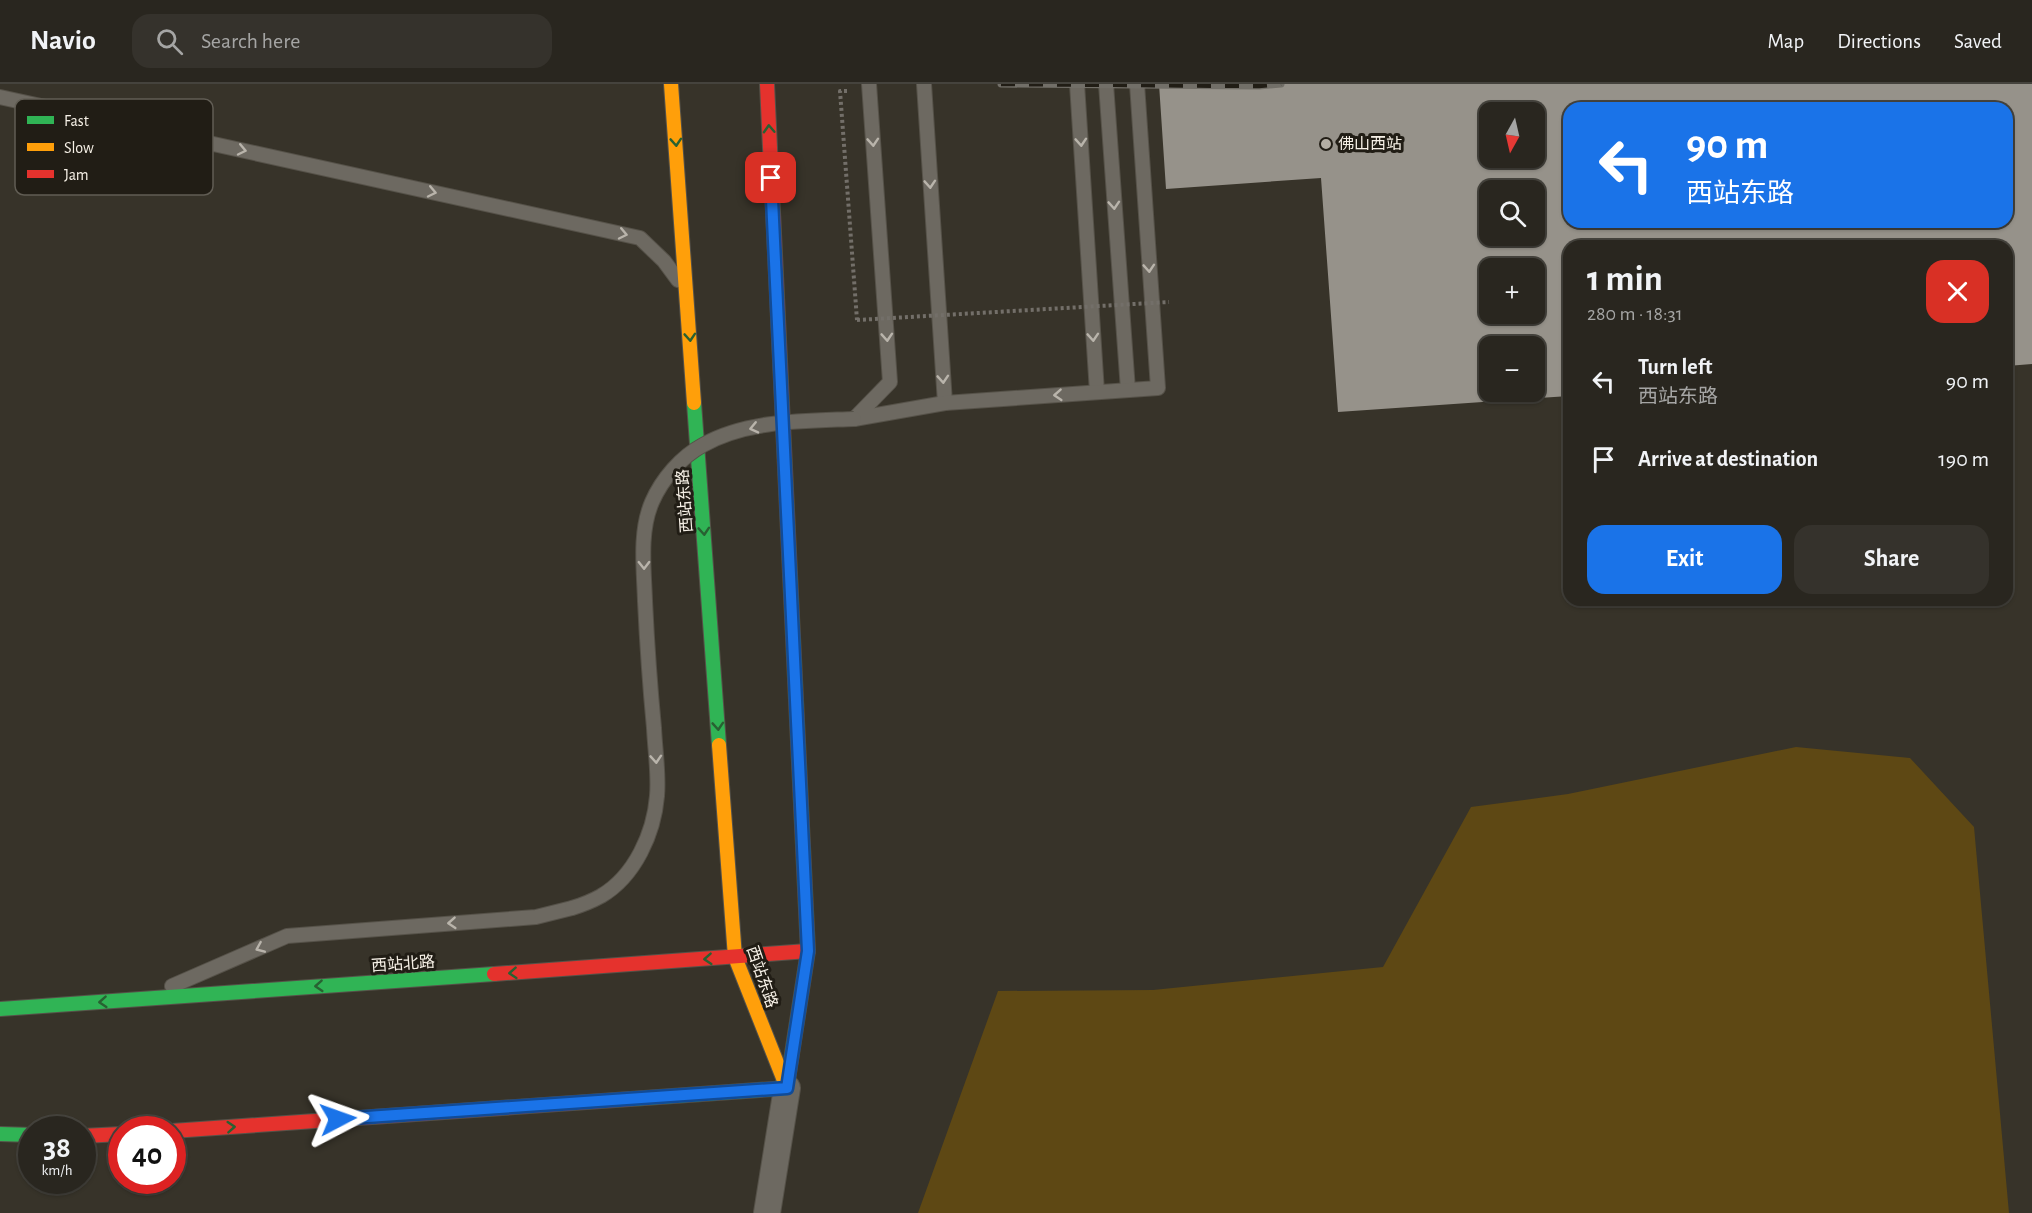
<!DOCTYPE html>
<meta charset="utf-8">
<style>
:root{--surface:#29261f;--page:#35322c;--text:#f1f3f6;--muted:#a5a5a4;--line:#45433d;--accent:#1a73e8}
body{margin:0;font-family:"Alegreya Sans","Noto Sans SC",sans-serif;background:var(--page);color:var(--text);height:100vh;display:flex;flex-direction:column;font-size:22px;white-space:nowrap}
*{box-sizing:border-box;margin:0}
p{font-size:20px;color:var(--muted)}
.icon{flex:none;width:33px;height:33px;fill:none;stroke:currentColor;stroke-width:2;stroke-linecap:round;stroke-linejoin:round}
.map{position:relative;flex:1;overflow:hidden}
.details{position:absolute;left:1563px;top:156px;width:450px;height:366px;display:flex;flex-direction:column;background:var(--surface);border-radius:18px;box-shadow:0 2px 4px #0004,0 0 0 2px var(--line)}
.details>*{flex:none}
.hud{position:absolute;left:1563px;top:18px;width:450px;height:126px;border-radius:18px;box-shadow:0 2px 4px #0004,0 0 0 2px var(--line);background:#1a73e8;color:#fff;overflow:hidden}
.needle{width:39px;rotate:188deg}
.controls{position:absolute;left:1479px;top:18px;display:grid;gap:12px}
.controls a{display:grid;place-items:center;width:66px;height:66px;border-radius:12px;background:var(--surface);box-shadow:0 2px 4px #0004,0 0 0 2px var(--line);font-size:30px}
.speed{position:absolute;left:18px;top:1032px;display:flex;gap:12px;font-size:30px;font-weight:700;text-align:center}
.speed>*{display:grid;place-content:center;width:78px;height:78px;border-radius:50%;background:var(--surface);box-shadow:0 2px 4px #0004,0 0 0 2px var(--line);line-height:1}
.speed small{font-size:15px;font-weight:400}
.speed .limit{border:9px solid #d22;background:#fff;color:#111}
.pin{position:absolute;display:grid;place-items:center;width:51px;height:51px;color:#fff;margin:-26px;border-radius:12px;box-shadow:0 3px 9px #0006}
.me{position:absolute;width:66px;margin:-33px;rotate:86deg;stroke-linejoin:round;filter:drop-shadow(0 0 4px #0008)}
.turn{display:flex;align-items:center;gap:21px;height:126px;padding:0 24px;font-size:27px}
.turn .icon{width:78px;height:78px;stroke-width:2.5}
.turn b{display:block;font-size:42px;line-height:51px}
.round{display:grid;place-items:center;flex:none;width:63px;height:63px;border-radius:18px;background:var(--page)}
.summary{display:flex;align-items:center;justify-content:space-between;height:102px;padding:0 24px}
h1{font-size:36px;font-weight:700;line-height:45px}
.primary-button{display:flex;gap:12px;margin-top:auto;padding:12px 24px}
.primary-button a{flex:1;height:69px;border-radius:18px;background:var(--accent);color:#fff;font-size:24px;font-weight:700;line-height:69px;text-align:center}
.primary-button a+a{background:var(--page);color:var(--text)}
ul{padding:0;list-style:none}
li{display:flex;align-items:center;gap:18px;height:78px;padding:0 24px}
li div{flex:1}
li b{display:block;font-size:22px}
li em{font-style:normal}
header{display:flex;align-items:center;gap:36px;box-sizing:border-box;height:84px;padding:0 30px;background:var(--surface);border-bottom:2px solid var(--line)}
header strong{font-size:28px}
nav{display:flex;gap:33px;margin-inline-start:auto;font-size:21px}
.search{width:420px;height:54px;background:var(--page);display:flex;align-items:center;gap:15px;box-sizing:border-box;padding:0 21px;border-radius:18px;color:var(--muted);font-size:22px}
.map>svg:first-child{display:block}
.green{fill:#5e4814}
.building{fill:#96928a;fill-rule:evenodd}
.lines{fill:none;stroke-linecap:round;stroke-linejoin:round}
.lane-casing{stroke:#565249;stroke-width:16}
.street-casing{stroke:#565249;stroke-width:28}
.fast-casing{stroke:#565249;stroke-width:16}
.slow-casing{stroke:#565249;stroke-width:16}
.jam-casing{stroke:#565249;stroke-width:16}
.path{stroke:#736f69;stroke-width:4;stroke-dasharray:3 3;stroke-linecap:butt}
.lane{stroke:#6d6961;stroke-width:14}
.street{stroke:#6d6961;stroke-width:26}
.fast{stroke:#30b455;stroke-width:14}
.slow{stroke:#ff9f0a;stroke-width:14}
.jam{stroke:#e5322d;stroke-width:14}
.rail-casing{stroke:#726f68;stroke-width:7}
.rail{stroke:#211d15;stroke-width:4.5;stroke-dasharray:14;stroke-linecap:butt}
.lane-bridge-casing{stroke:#565249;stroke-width:16;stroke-linecap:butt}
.path-bridge{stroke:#736f69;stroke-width:4;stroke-dasharray:3 3;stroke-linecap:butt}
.lane-bridge{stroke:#6d6961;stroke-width:14}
.oneway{stroke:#286132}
.oneway2{stroke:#b9b4ab}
.route-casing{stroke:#114b97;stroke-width:15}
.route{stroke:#1a73e8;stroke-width:10}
.poi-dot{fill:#b4aea4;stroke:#211d15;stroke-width:2}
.labels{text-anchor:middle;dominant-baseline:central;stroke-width:6;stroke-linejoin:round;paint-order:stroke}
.poi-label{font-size:16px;fill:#f7f1e7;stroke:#211d15;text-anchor:start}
.street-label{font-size:16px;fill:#f7f1e7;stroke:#211d15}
.key{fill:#211d15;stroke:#615d54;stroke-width:1.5}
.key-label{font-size:16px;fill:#f7f1e7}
</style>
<header>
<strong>Navio</strong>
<div class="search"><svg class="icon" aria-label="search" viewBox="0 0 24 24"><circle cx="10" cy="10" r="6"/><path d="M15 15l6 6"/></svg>Search here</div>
<nav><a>Map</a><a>Directions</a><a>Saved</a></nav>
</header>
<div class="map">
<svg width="2032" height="1129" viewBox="0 0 2032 1129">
<rect width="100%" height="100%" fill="#373329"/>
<polygon class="green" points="1796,663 1910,674 1974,743 2009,1129 918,1129 998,907 1153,906 1383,883 1471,723 1568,710"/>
<path class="building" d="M1159,0H2032V280L2007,282V162H1569V312L1338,328L1321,94L1166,105ZM1569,24H2007V138H1569ZM1490,28H1534V74H1490ZM1490,106H1534V152H1490ZM1490,184H1534V230H1490ZM1490,262H1534V308H1490Z"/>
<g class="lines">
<g class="lane-casing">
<g id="lane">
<polyline points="924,0 945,319"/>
<polyline points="1077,0 1097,308"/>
<polyline points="1106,0 1128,306"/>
<polyline points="0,13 640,154 664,177 678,196"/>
<polyline points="854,335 945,319 1158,304 1137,0"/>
<polyline points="854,335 890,298 869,0"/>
<polyline points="172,902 287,852 536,833 572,824"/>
</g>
</g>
<g class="street-casing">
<polyline id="street" points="767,1129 787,1004"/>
</g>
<g class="fast-casing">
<g id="fast">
<polyline points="694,319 719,661"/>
<polyline points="0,925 494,890"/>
<polyline points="787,1002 808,867 790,490"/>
<polyline points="630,1015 787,1004"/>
<polyline points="0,1050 32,1051"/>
</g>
</g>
<g class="slow-casing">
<g id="slow">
<polyline points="671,0 694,319"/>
<polyline points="719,661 735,873 787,1004"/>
</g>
</g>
<g class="jam-casing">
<g id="jam">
<polyline points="767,0 790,490"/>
<polyline points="494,890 808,867"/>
<polyline points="172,1047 630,1015"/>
<polyline points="82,1052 122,1050"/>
</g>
</g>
<polyline class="path" points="847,7 840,7 857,236"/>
<use href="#lane" class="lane"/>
<use href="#street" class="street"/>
<use href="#fast" class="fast"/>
<use href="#slow" class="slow"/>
<use href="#jam" class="jam"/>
<g class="rail-casing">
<polyline id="rail" points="1001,0 1259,2 1281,0"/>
</g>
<use href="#rail" class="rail"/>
<g class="lane-bridge-casing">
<path id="lane-bridge" d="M572,824C582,821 592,817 601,812C635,792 654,749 657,712C659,690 655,666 654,644C650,602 647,559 645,517C644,485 639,448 652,418C662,395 681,373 703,361C747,336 805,337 854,335"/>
</g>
<polyline class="path-bridge" points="857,236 1169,218"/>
<use href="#lane-bridge" class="lane-bridge"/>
</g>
<defs><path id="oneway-chevron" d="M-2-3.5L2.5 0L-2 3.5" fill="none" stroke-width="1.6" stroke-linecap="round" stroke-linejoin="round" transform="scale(1.5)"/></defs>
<g class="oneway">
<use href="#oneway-chevron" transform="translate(769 45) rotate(-93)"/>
<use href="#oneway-chevron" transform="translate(676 58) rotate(86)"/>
<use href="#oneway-chevron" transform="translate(690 253) rotate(86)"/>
<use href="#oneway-chevron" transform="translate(704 447) rotate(86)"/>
<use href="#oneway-chevron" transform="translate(718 642) rotate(86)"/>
<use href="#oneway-chevron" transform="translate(708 875) rotate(176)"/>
<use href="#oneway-chevron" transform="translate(513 889) rotate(176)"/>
<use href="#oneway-chevron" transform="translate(319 902) rotate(176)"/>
<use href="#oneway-chevron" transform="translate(103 918) rotate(176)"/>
<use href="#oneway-chevron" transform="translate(231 1043) rotate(-4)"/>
</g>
<g class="oneway2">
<use href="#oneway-chevron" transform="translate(873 58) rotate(86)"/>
<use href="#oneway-chevron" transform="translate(1081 58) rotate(86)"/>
<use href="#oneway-chevron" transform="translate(242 66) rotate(12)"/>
<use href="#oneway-chevron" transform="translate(930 100) rotate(86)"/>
<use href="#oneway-chevron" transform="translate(432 108) rotate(12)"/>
<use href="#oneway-chevron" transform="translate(1114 121) rotate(86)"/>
<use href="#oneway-chevron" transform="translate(623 150) rotate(12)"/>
<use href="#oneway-chevron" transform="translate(1149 184) rotate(86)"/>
<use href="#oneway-chevron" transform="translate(887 253) rotate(86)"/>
<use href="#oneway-chevron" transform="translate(1093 253) rotate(86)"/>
<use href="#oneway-chevron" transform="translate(943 295) rotate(86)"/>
<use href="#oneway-chevron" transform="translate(1058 311) rotate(176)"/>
<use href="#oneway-chevron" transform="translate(754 344) rotate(167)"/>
<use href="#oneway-chevron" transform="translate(644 481) rotate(89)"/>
<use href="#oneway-chevron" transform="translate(656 675) rotate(86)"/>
<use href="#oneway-chevron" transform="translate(452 839) rotate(176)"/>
<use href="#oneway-chevron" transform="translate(260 864) rotate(157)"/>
</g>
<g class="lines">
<g class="route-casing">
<polyline id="route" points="338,1035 787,1004 808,867 771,94"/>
</g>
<use href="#route" class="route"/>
</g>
<circle class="poi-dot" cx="1326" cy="60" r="6"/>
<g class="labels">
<g class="poi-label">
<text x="1338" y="60">佛山西站</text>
</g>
<g class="street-label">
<text transform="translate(685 417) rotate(-94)">西站东路</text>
<text transform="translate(403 880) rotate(-4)">西站北路</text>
<text transform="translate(762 893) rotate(71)">西站东路</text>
</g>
</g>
<rect x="15" y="15" width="198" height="96" rx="9" class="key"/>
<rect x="27" y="32" width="27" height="8" fill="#30b455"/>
<rect x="27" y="59" width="27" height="8" fill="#ff9f0a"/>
<rect x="27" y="86" width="27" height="8" fill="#e5322d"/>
<g class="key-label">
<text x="64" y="42">Fast</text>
<text x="64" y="69">Slow</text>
<text x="64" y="96">Jam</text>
</g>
</svg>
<div class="controls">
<a><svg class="needle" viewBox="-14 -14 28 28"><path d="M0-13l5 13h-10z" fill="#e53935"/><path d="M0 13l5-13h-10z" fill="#a5a5a4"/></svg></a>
<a><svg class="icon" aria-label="search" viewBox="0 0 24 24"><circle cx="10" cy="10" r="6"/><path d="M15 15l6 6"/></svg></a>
<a>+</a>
<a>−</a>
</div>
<div class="speed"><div>38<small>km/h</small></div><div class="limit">40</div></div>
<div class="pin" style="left:771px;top:94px;background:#d93025"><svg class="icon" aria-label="arrive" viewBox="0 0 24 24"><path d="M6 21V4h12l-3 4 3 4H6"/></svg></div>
<svg class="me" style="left:338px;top:1035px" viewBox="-20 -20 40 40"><path d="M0-17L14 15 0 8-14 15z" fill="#1a73e8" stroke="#fff" stroke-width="4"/></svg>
<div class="hud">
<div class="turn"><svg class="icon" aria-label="left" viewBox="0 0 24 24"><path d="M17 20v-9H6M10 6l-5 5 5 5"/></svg><div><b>90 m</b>西站东路</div></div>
</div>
<section class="details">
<div class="summary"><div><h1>1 min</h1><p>280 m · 18:31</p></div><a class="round" style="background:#d93025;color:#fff"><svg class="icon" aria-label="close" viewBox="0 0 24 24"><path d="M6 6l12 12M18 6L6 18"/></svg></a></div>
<ul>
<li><svg class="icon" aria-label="left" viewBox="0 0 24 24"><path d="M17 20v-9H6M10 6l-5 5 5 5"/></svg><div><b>Turn left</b><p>西站东路</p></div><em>90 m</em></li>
<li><svg class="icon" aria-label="arrive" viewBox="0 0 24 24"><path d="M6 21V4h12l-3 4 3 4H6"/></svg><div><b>Arrive at destination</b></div><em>190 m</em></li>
</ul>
<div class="primary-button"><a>Exit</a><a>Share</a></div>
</section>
</div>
